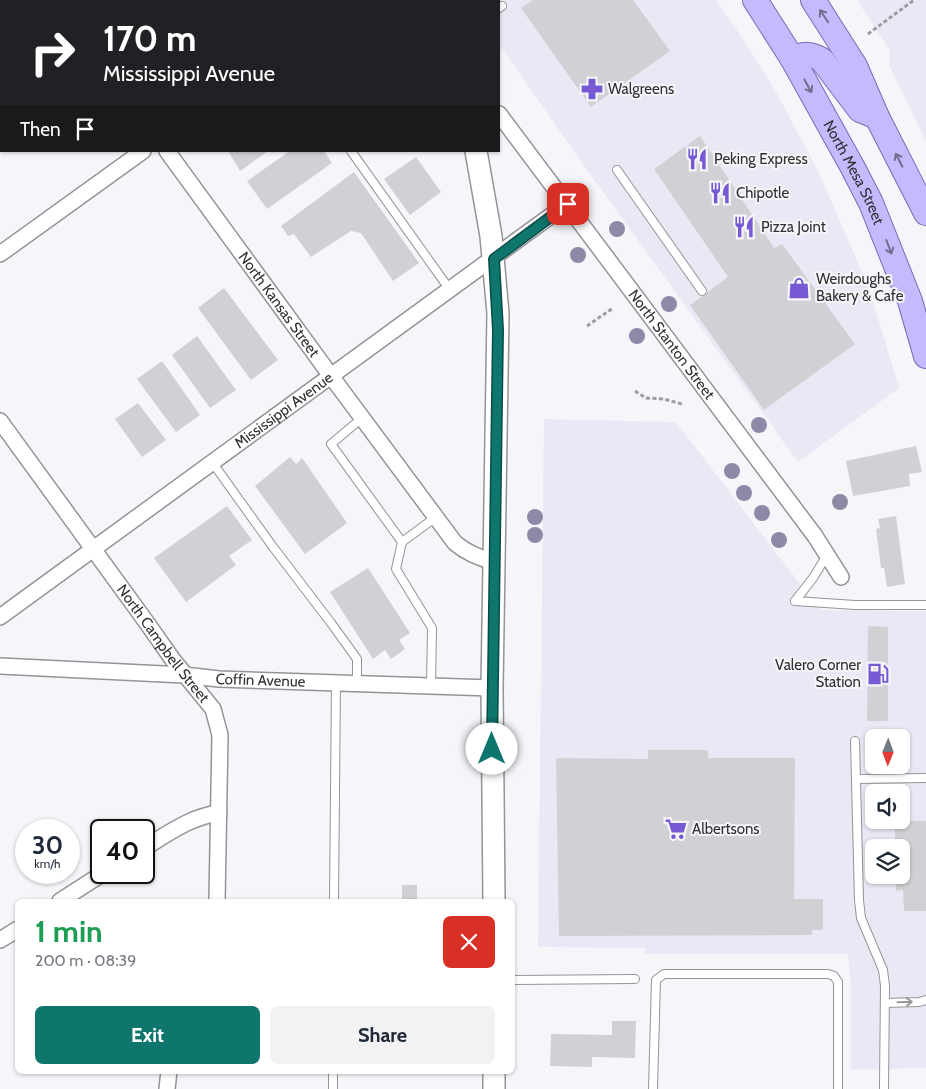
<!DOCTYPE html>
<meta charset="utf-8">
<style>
:root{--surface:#fff;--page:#f2f2f3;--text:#1f2937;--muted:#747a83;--accent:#0f766e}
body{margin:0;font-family:Cabin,sans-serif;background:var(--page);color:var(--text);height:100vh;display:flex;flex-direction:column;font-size:19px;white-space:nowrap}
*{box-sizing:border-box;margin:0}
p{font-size:16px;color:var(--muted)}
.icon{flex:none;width:28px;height:28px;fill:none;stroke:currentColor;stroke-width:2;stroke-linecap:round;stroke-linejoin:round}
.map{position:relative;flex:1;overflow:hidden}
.side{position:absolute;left:15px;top:899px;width:500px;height:175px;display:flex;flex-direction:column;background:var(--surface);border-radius:8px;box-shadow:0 1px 4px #0004}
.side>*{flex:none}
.banner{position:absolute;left:0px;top:0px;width:500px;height:152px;box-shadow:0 1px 4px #0004;background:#202124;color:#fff;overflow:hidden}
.needle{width:32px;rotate:181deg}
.fabs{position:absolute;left:865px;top:729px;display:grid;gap:10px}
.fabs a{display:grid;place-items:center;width:45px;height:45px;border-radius:8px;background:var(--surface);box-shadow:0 1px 4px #0004;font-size:25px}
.speed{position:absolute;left:15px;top:819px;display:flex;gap:10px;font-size:25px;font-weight:700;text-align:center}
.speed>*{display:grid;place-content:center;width:65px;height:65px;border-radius:50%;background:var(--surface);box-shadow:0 1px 4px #0004;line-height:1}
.speed small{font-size:12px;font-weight:400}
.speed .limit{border:2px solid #111;border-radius:8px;background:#fff;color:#111}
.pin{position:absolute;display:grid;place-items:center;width:42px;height:42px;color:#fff;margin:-21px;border-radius:10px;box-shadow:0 2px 8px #0006}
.me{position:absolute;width:55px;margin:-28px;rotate:0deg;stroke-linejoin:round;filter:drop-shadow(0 0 4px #0008)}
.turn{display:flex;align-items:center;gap:18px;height:105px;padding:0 20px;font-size:22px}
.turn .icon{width:65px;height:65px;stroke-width:2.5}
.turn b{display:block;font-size:35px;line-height:42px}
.then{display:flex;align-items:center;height:48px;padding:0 20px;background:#0003;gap:10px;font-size:19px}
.round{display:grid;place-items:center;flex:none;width:52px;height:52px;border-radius:8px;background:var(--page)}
.summary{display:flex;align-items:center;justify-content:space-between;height:85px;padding:0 20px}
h1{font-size:30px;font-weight:800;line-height:38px;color:#1e9e55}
.primary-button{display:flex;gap:10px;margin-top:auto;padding:10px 20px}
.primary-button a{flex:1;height:58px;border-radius:8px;background:var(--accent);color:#fff;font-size:20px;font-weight:800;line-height:58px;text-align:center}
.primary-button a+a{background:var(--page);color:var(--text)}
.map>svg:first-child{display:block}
.built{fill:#e9e8f4;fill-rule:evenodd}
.building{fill:#d1d1d5}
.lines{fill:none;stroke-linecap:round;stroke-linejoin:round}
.lane-casing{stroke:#949498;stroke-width:10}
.street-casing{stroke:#949498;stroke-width:18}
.secondary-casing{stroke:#949498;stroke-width:24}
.primary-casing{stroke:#796ab6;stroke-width:26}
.path{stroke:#9d9da0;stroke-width:3;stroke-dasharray:4 2.5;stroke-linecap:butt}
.lane{stroke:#fff;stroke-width:8}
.street{stroke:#fff;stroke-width:15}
.secondary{stroke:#fff;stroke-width:21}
.primary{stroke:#c6b9fe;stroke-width:24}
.tree{fill:#8e89a6}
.oneway{stroke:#746e8e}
.oneway2{stroke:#989898}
.route-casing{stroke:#0a4d48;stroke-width:12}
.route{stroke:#0f766e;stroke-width:9}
.labels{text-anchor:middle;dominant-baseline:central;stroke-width:4;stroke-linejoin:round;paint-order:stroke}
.poi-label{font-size:15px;fill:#303032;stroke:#f6f6fa;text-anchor:start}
.street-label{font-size:15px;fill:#303032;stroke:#f6f6fa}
</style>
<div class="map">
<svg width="926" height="1089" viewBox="0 0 926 1089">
<rect width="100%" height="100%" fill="#f6f6fa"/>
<g class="built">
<polygon points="470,0 716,0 743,39 775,90 818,171 869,288 899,388 798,462 580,160 499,44 499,1"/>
<polygon points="857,0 926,0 926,141 889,65 890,51"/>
<path d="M544,419L676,422L820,610L926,611V1068L851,1070V983L848,954H645V948L538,947ZM874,738H901V765H874ZM874,792H901V820H874ZM874,848H901V875H874Z"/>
</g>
<g class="building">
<polygon points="533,0 633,0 670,51 591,107 521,8"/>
<polygon points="700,136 774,248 782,244 855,344 764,410 690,305 728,277 654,169"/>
<polygon points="228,151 268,151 240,171"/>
<polygon points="290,151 324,151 332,163 267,209 247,181"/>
<polygon points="416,157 441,192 410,215 384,179"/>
<polygon points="354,172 419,263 393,281 361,233 351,231 311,257 294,234 288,236 281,226"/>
<polygon points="224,288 278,360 251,380 198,308"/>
<polygon points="197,336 236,390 210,408 172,355"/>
<polygon points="162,361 200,415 176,432 137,379"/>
<polygon points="138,403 166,440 142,457 115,419"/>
<polygon points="916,446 922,472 909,474 910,486 853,496 846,461"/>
<polygon points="290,457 296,464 302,458 347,523 305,554 255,486"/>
<polygon points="227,506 252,540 229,556 236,565 186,602 154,558"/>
<polygon points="896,516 905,584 887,587 884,568 881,568 876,529 880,528 878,519"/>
<polygon points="368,568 410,633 399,640 405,649 391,659 385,650 373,659 330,592"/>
<polygon points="868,626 888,627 888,721 867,721"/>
<polygon points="648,750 708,750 708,758 795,758 794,899 823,899 823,930 812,930 812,935 559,936 556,758 648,759"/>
<polygon points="895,821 926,821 926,911 904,911 903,890 896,891 896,875 901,875 901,848 895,848"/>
<rect x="402" y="885" width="15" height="16"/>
<polygon points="349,899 391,900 391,901 349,901"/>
<polygon points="612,1021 636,1021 635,1058 592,1057 592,1067 550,1066 551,1034 612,1035"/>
</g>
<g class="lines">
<g class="lane-casing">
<g id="lane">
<polyline points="243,0 243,1"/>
<polyline points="499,8 502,6"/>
<polyline points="0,81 1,80"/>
<polyline points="351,151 450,290"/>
<polyline points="617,170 702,291"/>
<polyline points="362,418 331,444 402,542 436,517"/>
<polyline points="212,462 273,547 331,623 357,659 357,684"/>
<polyline points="402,542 396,569 432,628 431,686"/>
<polyline points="795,601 855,605 926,605"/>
<polyline points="795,601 813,578 827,555"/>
<polyline points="855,741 859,900 861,918 883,970 885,986 884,1089"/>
<polyline points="856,779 926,778"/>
<polyline points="334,901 336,683"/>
<polyline points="512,980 635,979"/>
<polyline points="885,1003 919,1002 926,1000"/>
<polyline points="333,1089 333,1071"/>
<polyline points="653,1089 656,980 664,974 828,974 834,976 838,982 838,1089"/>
</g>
</g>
<g class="street-casing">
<g id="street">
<polyline points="57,0 58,1"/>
<polyline points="350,1 352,0"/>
<path id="s1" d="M499,114L815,536L841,577"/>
<path id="s2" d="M167,151L331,376L455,543C467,553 479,558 494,562"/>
<polyline points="0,254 143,151"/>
<path id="s3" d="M0,421L147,623L173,660L213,709L220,735L217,901"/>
<path id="s4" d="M0,617L567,204"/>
<path id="s5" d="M0,666L184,675L219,679L492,688"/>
<path d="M144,848C169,833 190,817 219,813"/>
<polyline points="60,901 105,872"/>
<polyline points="0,940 18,929"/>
<polyline points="167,1089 169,1071"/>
</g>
</g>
<g class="secondary-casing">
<g id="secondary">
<polyline points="419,0 420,1"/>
<polyline points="476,151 491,236 498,313 492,688 494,901"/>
<polyline points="494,1089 494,1071"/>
</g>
</g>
<g class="primary-casing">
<g id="primary">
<path id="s6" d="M755,0L792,58L853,168L871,203L910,301L926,356"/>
<polyline points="813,0 855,66 877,117 926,213"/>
<path d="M792,58C804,54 811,53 822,60L860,110L877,117"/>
</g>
</g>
<g class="path">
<polyline points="868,34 914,0"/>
<polyline points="587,326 613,308"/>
<polyline points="635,391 646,398 664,399 682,404"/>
</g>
<use href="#lane" class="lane"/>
<use href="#street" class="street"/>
<use href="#secondary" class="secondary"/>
<use href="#primary" class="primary"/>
</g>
<g class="tree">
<circle cx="617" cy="229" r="8"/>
<circle cx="578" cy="255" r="8"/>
<circle cx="669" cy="304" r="8"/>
<circle cx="637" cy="336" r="8"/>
<circle cx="759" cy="425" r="8"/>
<circle cx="732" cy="471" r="8"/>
<circle cx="744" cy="493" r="8"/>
<circle cx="840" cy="502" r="8"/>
<circle cx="762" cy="513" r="8"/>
<circle cx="535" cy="517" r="8"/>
<circle cx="535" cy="535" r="8"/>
<circle cx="779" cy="540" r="8"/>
</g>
<defs><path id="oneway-shaft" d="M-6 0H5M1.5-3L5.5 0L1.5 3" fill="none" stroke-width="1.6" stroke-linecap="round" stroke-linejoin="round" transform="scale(1.25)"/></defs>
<g class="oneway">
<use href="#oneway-shaft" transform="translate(824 16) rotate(-124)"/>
<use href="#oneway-shaft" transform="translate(808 86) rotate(61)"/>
<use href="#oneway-shaft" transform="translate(899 160) rotate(-117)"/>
<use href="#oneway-shaft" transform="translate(889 247) rotate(69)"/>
</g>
<use class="oneway2" href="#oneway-shaft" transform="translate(905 1002) rotate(-2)"/>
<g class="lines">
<g class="route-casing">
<polyline id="route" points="492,749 498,330 494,259 568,204"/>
</g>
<use href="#route" class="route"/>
</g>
<defs>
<g id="pharmacy-bare" transform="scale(1.725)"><path d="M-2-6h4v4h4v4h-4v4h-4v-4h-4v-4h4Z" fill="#7659d3" stroke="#f6f6fa" stroke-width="2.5" paint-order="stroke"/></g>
<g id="restaurant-bare" transform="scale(1.725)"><path d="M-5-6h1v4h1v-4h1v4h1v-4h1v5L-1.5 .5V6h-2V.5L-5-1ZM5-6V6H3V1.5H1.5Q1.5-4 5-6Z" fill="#7659d3" stroke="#f6f6fa" stroke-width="2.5" paint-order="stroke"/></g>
<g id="shop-bare" transform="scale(1.725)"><path d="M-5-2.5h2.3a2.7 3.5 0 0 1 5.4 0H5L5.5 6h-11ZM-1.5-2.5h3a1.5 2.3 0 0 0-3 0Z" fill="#7659d3" stroke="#f6f6fa" stroke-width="2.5" paint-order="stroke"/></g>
<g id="fuel-bare" transform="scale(1.725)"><path d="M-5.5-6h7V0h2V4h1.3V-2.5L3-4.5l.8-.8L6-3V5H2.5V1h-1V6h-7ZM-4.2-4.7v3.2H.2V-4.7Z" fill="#7659d3" stroke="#f6f6fa" stroke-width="2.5" paint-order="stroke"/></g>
<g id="supermarket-bare" transform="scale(1.725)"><path d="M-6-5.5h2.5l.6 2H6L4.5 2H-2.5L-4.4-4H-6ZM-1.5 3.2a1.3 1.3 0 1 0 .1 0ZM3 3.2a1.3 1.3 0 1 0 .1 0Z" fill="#7659d3" stroke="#f6f6fa" stroke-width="2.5" paint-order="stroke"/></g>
</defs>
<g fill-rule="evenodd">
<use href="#pharmacy-bare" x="592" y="89"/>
<use href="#restaurant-bare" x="697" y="159"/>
<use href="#restaurant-bare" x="720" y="193"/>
<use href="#restaurant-bare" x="744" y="227"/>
<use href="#shop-bare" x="799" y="288"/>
<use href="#fuel-bare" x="878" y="674"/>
<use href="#supermarket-bare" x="676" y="829"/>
</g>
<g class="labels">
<g class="poi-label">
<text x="608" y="89">Walgreens</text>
<text x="714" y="159">Peking Express</text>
<text x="736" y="193">Chipotle</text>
<text x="761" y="227">Pizza Joint</text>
<text x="816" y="279">Weirdoughs<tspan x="816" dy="17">Bakery &amp; Cafe</tspan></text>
<text x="861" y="665" text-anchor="end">Valero Corner<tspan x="861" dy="17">Station</tspan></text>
<text x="692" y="829">Albertsons</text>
</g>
<g class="street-label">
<text stroke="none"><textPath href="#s6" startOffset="199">North Mesa Street</textPath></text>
<text stroke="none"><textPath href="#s2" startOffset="190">North Kansas Street</textPath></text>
<text stroke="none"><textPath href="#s1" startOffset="288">North Stanton Street</textPath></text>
<text stroke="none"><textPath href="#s4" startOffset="351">Mississippi Avenue</textPath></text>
<text stroke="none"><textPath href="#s3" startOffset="276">North Campbell Street</textPath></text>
<text stroke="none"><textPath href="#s5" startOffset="261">Coffin Avenue</textPath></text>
</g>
</g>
</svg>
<div class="fabs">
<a><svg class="needle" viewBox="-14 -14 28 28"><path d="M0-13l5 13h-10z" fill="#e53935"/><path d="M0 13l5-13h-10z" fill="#747a83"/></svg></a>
<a><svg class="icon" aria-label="sound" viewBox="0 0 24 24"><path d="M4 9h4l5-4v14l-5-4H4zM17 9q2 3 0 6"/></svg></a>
<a><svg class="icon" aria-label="layers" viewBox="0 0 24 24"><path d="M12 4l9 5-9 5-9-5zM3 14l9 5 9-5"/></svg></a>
</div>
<div class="speed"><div>30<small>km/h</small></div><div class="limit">40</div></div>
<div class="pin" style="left:568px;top:204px;background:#d93025"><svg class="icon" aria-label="arrive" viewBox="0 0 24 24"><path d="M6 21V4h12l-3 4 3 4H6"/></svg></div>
<svg class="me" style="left:492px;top:749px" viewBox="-20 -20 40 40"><circle r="19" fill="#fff"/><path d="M0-13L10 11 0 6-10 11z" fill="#0f766e"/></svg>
<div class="banner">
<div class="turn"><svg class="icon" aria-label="right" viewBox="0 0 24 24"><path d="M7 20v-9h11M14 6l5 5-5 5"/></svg><div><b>170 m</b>Mississippi Avenue</div></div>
<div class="then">Then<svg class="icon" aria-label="arrive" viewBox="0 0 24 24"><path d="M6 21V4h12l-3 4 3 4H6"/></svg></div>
</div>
<section class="side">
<div class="summary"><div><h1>1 min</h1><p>200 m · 08:39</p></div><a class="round" style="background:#d93025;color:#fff"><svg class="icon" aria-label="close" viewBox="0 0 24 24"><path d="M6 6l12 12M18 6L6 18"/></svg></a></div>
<div class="primary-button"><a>Exit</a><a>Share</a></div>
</section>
</div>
